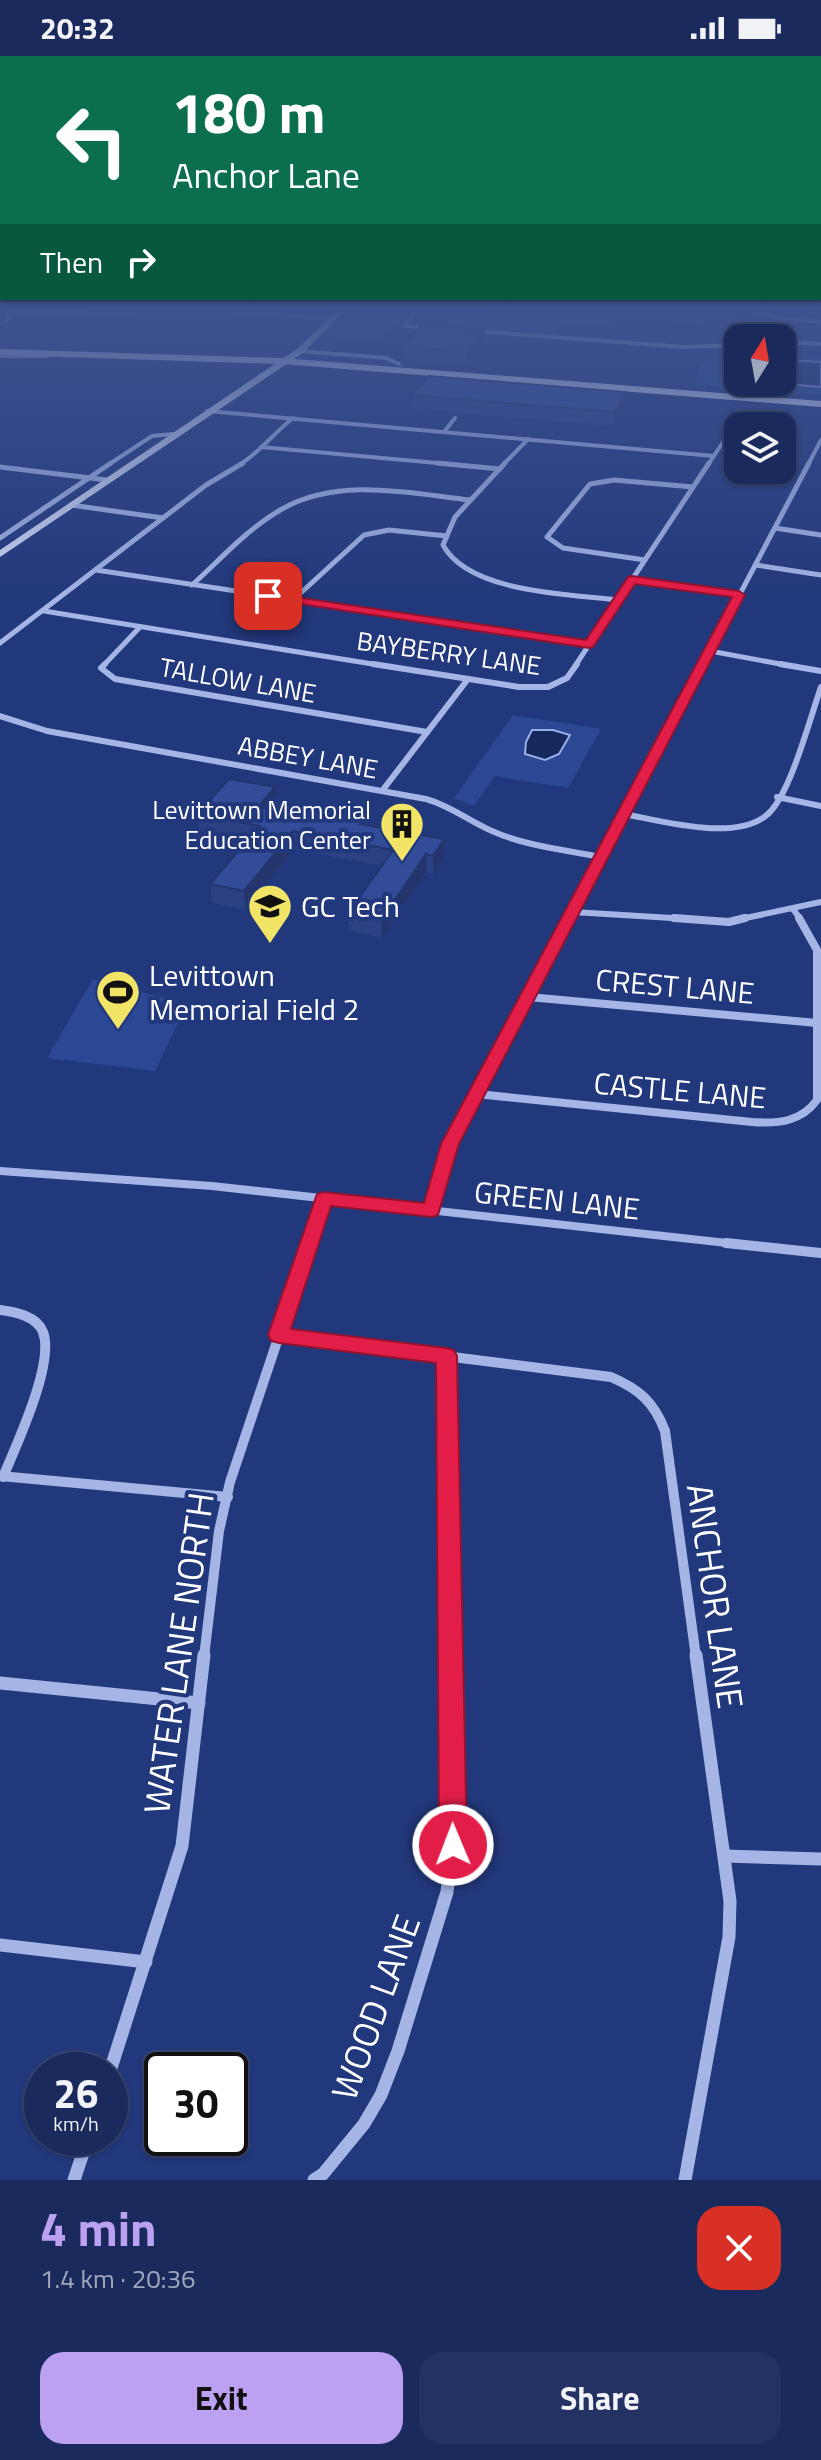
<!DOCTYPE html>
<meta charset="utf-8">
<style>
:root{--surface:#1a2a5d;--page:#233263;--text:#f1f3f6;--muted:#9fa7bc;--line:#384672;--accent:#bca0f2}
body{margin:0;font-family:"Titillium Web",sans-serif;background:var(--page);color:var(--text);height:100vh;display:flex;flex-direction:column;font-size:30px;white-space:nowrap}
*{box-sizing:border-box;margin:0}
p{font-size:26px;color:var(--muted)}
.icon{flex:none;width:44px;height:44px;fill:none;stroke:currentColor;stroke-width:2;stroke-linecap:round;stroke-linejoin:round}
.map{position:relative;height:2124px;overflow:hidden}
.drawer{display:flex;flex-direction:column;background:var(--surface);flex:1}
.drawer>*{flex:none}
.banner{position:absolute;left:0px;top:0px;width:822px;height:244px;box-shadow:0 2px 6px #0004,0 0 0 2px var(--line);background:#0b6e4f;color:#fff;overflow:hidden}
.needle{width:52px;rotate:11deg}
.fabs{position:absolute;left:724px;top:268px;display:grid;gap:16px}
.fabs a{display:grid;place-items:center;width:72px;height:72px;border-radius:16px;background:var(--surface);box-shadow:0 2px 6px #0004,0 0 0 2px var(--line);font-size:40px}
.speed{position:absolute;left:24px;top:1996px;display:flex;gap:16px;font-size:40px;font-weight:700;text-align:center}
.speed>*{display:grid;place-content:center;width:104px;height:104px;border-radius:50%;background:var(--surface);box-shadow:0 2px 6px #0004,0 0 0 2px var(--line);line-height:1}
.speed small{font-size:20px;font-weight:400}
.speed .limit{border:4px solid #111;border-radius:12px;background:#fff;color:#111}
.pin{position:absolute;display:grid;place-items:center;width:68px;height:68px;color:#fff;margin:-34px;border-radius:16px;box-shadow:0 4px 12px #0006}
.me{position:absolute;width:88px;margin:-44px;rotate:359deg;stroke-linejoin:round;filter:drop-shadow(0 0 6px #0008)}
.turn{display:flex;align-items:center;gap:28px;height:168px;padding:0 40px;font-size:36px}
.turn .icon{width:104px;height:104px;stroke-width:2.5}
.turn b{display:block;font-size:56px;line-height:68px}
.then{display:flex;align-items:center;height:76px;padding:0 40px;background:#0003;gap:16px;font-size:30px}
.round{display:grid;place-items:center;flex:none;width:84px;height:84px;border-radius:24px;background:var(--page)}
.overview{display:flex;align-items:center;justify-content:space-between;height:136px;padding:0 40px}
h1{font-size:48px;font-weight:700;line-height:60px;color:var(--accent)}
.cta{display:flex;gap:16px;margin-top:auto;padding:16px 40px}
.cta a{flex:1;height:92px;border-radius:24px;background:var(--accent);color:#111;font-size:32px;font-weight:700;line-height:92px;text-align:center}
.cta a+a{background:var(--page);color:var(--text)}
.status{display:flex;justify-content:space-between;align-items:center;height:56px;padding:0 40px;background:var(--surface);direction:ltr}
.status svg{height:22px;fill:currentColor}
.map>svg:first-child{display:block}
.green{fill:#2c4794}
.water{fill:#17285c;stroke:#99afe7;stroke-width:2}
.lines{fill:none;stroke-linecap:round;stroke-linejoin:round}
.minor-far5{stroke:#a5b6e6;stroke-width:4}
.minor-far4{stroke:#a5b6e6;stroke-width:5}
.minor-far3{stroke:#a5b6e6;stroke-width:6}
.minor-far2{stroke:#a5b6e6;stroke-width:8}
.minor-far1{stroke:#a5b6e6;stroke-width:10}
.minor{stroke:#a5b6e6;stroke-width:13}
.secondary{fill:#cfd8f5;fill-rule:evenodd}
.primary{fill:#e6ebfd;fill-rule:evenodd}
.wall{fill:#2b4184}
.shaded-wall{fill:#23356c}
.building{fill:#324c9a;stroke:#23356c;stroke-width:2}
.route{fill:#e11d48;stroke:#92132f;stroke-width:2}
.labels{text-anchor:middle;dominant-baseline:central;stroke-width:8;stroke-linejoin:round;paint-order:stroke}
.far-street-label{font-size:26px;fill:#fff;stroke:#22387c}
.far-poi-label{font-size:26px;fill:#fff;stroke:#22387c;text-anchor:end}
.poi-label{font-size:30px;fill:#fff;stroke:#22387c;text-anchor:start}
.street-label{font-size:30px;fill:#fff;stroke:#22387c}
.near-street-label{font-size:36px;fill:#fff;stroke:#22387c}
</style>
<div class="status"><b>20:32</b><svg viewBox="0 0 49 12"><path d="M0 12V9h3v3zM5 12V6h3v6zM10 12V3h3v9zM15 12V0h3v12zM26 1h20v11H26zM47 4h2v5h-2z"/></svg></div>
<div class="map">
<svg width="821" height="2124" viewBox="0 0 821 2124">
<rect width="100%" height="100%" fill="#22387c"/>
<g class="green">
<polygon points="461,251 705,251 708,268 622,262 617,271 563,267 553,278 445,270"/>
<polygon points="339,259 401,263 381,284 317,280"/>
<polygon points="782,298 821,300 821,339 694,329 703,305 738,302 738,326 782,326"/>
<polygon points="513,659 601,673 568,732 495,720 474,750 454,742"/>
<polygon points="93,923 187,948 155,1015 47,1002"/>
</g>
<g class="water">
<polygon points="782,304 821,306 821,331 764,326 782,326"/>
<polygon points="532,674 553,674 570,679 559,698 545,704 525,698 526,686"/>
</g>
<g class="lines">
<g class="minor-far5">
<polyline points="372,251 418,253"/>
<polyline points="420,251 403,270 430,272"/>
<polyline points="748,251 774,261 821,266"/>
<polyline points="0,256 220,254 332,263"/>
<polyline points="6,265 13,256"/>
<polyline points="476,275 684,291 738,289"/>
<polyline points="782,286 821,288"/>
<polyline points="300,295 386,302 399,308"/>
<polyline points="0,300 47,300"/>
<polyline points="207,355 714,400"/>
<polyline points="444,376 455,362"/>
<polyline points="261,391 459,409"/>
<polyline points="108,409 152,380 173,378"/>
<path d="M239,409C259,397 274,377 293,362"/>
<polyline points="503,409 528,383"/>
<polyline points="708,409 723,386"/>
<polyline points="808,409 821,384"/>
</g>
<g class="minor-far4">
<polyline points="437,407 500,413"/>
<path d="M505,407L455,461L443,489C469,537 569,538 619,544"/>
<polyline points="0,411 107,424"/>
<polyline points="71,449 163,462"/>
<polyline points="775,472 821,479"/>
<polyline points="0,482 111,407"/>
<polyline points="645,504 563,492 547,481 590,428 614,424 693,431"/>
<polyline points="756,509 821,519"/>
<polyline points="96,514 589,588"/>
<polyline points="632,524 739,539"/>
<path d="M192,529C221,503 248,472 282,453C339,421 408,437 470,444"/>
<polyline points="293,544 364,479 389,474 447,480"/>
<polyline points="44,555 385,610"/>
<polyline points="0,587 206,429 243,407"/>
<polyline points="710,595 791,610"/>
<polyline points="103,610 140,571"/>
<polyline points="575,610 709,407"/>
<polyline points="702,610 809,407"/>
</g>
<g class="minor-far3">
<polyline points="105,608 101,612 115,623 427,676"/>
<polyline points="373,608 519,631 548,631 567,622 577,608"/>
<polyline points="780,608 821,615"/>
<path d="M0,660L47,675L426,743C451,750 469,765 492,775C525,790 566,794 601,801"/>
<polyline points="382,735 468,623"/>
<polyline points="777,741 821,750"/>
<path d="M624,758C662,765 738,787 769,757C791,736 810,662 821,631"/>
<polyline points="793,853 801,864"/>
<polyline points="573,856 705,864"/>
<polyline points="568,864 703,608"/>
<polyline points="736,864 821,846"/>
</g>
<g class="minor-far2">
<polyline points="674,862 729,866 745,862"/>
<polyline points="528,941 817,967"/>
<path d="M477,1038L752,1066C778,1068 801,1066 817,1044V894L799,862"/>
<polyline points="0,1115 212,1130 745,1189"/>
<polyline points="432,1154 450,1088 569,862"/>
<polyline points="309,1189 324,1143"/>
</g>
<g class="minor-far1">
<polyline points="726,1187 821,1197"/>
<path d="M0,1254C15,1256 37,1260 43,1276C55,1307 16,1390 3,1421"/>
<path d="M279,1279L611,1321C639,1333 654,1346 665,1375L696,1601"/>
<polyline points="447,1300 451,1601"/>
<polyline points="0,1420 228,1441"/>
<polyline points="204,1601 219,1475 230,1426 310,1187"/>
</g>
<g class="minor">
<polyline points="0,1627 199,1647"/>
<polyline points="725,1800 821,1803"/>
<polyline points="0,1889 146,1906"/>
<polyline points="110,2015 182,1790 204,1599"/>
<polyline points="74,2124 88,2082"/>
<polyline points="314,2124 323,2118 364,2068 381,2039 398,1995 447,1836 453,1789 451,1599"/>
<polyline points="685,2124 729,1881 730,1845 696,1599"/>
</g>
<polygon class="secondary" points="342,251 348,251 303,297 0,501 0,494 297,293"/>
<polygon class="primary" points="0,293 282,302 821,345 821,351 282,308 0,299"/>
</g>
<g class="wall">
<polygon points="483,286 467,308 403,304 402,291"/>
<polygon points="412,339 625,349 614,370 412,352"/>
<polygon points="276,749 272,754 335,765 364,768 444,801 433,818 426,816 382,882 349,875 349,856 382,810 294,793 246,853 212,847 210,828 247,785 199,776 197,758"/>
</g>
<g class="shaded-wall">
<polygon points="484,274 483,286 467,308 467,296"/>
<polygon points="626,336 625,349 614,370 615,356"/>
<polygon points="275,731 276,749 259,769 258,751"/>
<polygon points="293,775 294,793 246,853 244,835"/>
<polygon points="444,783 444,801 433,818 433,800"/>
<polygon points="426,798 426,816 382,882 382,863"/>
</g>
<g class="building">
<polygon points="421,270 484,274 467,296 402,291"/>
<polygon points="428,320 626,336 615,356 412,339"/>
<polygon points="229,723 275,731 258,751 335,765 340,759 364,763 360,768 444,783 433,800 426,798 382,863 349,856 393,794 293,775 244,835 210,828 260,770 197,758"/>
</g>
<linearGradient id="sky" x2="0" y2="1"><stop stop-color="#131f44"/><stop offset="0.46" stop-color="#3e538e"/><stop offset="1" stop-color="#3e538e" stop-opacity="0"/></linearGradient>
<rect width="821" height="548" fill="url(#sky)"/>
<polygon class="route" points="632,520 739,535 745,539 459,1088 438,1159 432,1161 331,1150 291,1273 447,1292 454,1294 457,1300 467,1789 463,1799 453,1803 443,1799 439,1789 436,1307 279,1287 271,1285 268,1279 317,1138 324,1136 424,1147 441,1088 732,541 635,528 593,591 589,592 268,543 262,540 268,537 586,584 628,521"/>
<defs>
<g id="building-pin" transform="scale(2.3)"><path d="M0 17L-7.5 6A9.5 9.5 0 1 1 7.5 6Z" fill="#f2e467" stroke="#22387c"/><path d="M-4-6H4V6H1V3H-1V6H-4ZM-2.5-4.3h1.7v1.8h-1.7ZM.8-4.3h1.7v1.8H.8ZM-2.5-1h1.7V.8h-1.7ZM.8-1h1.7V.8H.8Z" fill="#111"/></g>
<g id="school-pin" transform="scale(2.3)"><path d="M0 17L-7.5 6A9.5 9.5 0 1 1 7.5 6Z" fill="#f2e467" stroke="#22387c"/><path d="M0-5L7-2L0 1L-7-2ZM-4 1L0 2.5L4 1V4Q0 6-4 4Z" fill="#111"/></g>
<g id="stadium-pin" transform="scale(2.3)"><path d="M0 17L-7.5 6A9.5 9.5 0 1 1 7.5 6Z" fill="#f2e467" stroke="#22387c"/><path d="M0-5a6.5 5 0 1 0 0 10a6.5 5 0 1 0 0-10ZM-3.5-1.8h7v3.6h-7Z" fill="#111"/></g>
</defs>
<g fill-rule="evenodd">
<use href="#building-pin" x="402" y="768"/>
<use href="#school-pin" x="270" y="850"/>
<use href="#stadium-pin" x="118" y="936"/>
</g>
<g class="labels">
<g class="far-street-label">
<text transform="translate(449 597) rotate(8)">BAYBERRY LANE</text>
<text transform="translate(238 624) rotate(10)">TALLOW LANE</text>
<text transform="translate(308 701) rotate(10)">ABBEY LANE</text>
</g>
<g class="far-poi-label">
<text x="371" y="753">Levittown Memorial<tspan x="371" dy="30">Education Center</tspan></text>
</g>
<g class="poi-label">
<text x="301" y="850">GC Tech</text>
<text x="149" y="919">Levittown<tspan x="149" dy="34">Memorial Field 2</tspan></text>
</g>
<g class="street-label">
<text transform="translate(675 930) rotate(5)">CREST LANE</text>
<text transform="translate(680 1034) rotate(5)">CASTLE LANE</text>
<text transform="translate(557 1144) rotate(6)">GREEN LANE</text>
</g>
<g class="near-street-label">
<text transform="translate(716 1540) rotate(82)">ANCHOR LANE</text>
<text transform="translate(178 1597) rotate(-82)">WATER LANE NORTH</text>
<text transform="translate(375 1951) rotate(-70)">WOOD LANE</text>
</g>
</g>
</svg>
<div class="fabs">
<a><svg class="needle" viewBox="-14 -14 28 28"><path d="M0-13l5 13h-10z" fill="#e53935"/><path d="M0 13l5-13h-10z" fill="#9fa7bc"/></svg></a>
<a><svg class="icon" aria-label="layers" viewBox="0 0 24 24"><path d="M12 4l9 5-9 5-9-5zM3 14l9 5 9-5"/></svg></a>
</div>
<div class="speed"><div>26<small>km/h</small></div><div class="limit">30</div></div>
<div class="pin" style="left:268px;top:540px;background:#d93025"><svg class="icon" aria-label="arrive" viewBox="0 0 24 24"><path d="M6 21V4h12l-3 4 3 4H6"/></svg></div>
<svg class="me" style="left:453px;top:1789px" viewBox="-20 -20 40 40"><circle r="17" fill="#e11d48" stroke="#fff" stroke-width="3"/><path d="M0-11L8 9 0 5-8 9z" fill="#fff"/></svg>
<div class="banner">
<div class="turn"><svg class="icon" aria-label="left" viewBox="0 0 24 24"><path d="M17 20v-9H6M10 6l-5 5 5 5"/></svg><div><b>180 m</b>Anchor Lane</div></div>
<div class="then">Then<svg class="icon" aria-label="right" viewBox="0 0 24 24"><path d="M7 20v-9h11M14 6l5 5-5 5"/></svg></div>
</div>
</div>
<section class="drawer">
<div class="overview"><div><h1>4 min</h1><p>1.4 km · 20:36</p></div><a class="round" style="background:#d93025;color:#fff"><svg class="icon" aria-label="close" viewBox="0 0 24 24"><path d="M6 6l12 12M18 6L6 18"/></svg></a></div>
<div class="cta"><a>Exit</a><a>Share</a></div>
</section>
